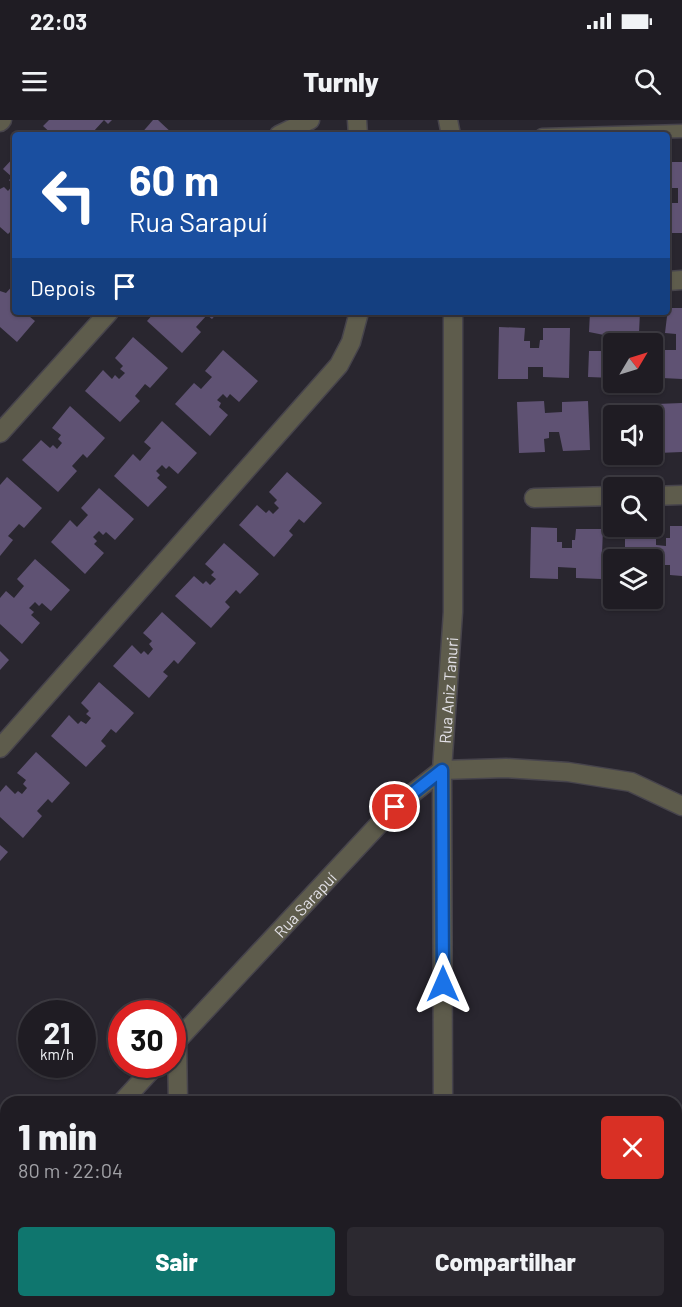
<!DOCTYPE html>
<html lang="pt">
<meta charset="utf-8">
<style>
:root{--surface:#1f1c23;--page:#2c2930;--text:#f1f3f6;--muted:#a1a1a6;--line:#3c3a41;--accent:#0f766e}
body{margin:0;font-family:Barlow,sans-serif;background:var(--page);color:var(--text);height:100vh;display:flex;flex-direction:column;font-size:22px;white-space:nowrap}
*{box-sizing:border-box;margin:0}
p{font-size:20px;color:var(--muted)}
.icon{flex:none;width:33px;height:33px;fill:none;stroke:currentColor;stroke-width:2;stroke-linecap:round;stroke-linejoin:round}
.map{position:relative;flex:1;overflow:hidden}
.panel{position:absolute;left:0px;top:976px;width:682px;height:212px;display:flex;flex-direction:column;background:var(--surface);border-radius:18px 18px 0 0;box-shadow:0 2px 4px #0004,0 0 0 2px var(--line)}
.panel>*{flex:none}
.hud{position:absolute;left:12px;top:12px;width:658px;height:183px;border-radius:6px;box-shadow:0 2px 4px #0004,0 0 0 2px var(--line);background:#1a4fa0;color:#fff;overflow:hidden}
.needle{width:39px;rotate:52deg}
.fabs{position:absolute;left:603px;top:213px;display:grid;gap:12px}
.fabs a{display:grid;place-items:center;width:60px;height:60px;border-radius:6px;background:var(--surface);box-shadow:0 2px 4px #0004,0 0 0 2px var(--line);font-size:30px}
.speed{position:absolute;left:18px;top:880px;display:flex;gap:12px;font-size:30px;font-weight:700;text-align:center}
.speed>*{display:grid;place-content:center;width:78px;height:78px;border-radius:50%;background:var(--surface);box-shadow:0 2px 4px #0004,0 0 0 2px var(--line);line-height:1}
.speed small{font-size:15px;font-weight:400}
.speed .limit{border:9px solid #d22;background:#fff;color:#111}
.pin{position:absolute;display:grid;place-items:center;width:51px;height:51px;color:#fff;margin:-26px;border:3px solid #fff;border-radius:50%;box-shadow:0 2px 6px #0007}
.me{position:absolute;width:66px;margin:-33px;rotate:0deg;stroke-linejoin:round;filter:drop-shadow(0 0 4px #0008)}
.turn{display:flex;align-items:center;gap:21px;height:126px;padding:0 18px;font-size:27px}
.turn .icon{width:78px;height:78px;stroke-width:2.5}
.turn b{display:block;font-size:42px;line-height:51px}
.then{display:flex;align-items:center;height:57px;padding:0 18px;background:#0003;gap:12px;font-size:22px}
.round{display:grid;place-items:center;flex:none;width:63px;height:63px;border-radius:6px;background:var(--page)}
.headline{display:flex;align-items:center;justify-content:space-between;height:102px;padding:0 18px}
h1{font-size:36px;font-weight:800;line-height:45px}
.primary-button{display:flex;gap:12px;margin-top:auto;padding:12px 18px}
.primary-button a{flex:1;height:69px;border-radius:6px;background:var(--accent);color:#fff;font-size:24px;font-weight:800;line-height:69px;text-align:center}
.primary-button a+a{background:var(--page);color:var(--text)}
.status{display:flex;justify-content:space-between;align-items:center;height:42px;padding:0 30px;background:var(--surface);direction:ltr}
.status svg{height:16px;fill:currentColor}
header{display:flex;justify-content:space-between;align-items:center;height:78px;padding:0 18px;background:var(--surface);font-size:27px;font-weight:800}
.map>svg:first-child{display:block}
.building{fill:#5f5273}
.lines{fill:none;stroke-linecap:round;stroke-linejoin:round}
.lane-casing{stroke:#47444c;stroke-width:15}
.street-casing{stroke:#47444c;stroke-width:21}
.lane{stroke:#5e5c4c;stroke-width:12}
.street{stroke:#5e5c4c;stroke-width:18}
.route-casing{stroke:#114b97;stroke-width:15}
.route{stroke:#1a73e8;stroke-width:10}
.labels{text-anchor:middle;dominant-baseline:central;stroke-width:4.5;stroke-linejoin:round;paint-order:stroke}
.street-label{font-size:16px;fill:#e3e1e7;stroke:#29262f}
</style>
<div class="status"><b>22:03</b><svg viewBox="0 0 49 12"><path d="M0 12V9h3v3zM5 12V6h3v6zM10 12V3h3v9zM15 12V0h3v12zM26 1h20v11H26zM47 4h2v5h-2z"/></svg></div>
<header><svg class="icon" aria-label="menu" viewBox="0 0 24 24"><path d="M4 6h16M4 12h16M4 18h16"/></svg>Turnly<svg class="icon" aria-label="search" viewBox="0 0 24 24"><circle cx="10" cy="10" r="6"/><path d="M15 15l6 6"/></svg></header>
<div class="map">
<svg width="682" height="1187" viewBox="0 0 682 1187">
<rect width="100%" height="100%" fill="#29262f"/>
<g class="building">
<polygon points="49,0 112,0 108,4 104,0 93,12 96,15 53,15 43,6"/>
<polygon points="153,0 158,0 174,15 140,15"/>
<polygon points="15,36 15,107 8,114 0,107 0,69 4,67 8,71 13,65 9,60 12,57 3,49"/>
<polygon points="668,42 682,42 682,113 668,113 668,83 678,83 678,68 668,68"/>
<polygon points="15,163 15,192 24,192 35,201 17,222 0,207 0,171 6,173"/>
<polygon points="668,188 682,188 682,259 662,258 664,230 676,230 676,214 665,213"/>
<polygon points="155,192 218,192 212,199 207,195 196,207 201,212 182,233 147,201"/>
<polygon points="590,192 640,192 639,213 629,213 629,224 614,224 614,258 588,257 589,231 602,231 603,226 609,226 609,216 589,212"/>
<polygon points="499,207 525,208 524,221 530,221 530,228 539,228 540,220 543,220 543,208 570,208 569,258 543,257 543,247 528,247 528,259 498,259"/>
<polygon points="133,217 168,248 150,268 145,264 135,276 140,281 120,302 85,271 103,250 112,259 115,255 119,259 125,253 120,249 123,246 115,238"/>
<polygon points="223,230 258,261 239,282 230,274 227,278 223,274 217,280 221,283 219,287 228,295 210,316 175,284 194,263 201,269 212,257 205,251"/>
<polygon points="544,281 545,293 562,292 562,282 588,281 590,330 563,331 559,312 549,312 549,318 544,319 545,332 519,333 517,282"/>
<polygon points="639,283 639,296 614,296 612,303 611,284"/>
<polygon points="682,283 682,332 658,333 657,321 654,321 652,314 652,294 657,294 656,284"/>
<polygon points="70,286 105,318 87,338 83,334 72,346 77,351 58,372 22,340 41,320 50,328 53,325 57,329 62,323 58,319 61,315 52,308"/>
<polygon points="162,301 197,333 178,354 169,346 166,349 162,345 156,351 160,355 157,358 167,367 148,387 114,356 133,334 140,341 151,328 144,322"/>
<polygon points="287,352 322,383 304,403 299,399 289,411 293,415 274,437 239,405 257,385 266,393 269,390 273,394 279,388 274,383 277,380 269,372"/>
<polygon points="7,357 42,388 24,408 19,404 8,416 13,420 0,436 0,365"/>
<polygon points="99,368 134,399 115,420 106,412 103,415 99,411 93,417 97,421 94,424 104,433 85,454 51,422 70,400 77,407 88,395 81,388"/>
<polygon points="625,406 652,406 651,419 656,419 656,425 666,426 666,418 670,418 670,406 682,406 682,456 670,455 670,445 652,445 652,440 625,440"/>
<polygon points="531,407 557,408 557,422 562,422 562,428 572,428 572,420 575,420 576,409 603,409 601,459 576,458 576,448 558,447 558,459 530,458"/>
<polygon points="224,423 259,454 240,474 236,470 225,482 230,487 211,508 175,476 194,456 203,464 206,461 210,465 216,459 211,455 214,452 205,444"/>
<polygon points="35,439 70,470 51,491 42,483 39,486 35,482 29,488 34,492 31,495 40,503 22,524 0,504 0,478 6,471 14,478 24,466 17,459"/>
<polygon points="162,492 196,523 178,544 174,540 163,552 168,556 149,578 113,546 132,525 141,534 144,531 148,535 153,529 149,524 152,521 143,513"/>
<polygon points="0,531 9,540 0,550"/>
<polygon points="99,562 134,593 116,613 111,609 101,621 106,626 86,647 51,616 69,595 78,604 81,601 86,604 91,598 86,594 89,591 81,583"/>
<polygon points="36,632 70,663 52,683 48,679 37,691 42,696 23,718 0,697 0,672 6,665 15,674 18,671 22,674 27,668 23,664 26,660 17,653"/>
<polygon points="0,725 8,732 0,741"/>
</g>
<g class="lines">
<g class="lane-casing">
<g id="lane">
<polyline points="542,15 682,11"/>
<polyline points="676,1141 682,1112"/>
<polyline points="668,1187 669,1182"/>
</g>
</g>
<g class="street-casing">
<g id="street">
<polyline points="357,0 358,15"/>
<polyline points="448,0 451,15"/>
<polyline points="0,2 2,0"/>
<polyline points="279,15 310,0"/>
<polyline points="668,161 682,160"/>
<polyline points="0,313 109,192"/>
<polyline points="652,376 682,375"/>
<polyline points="534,378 614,376"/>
<polyline points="0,628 339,245 351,222 359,192"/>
<polyline points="177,922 178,982"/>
<path id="s1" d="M172,926L395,687L442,650L506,648L568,652L631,662L682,686"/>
<polyline points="122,982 156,945"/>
<path id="s2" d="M443,982L442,650L453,492V192"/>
<polyline points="0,1117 6,1111"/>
<polyline points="182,1182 182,1187"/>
<polyline points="443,1182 443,1187"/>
</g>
</g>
<use href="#lane" class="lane"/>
<use href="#street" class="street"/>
</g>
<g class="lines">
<g class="route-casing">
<polyline id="route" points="395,687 442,650 443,864"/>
</g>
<use href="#route" class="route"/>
</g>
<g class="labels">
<g class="street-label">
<text stroke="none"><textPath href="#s2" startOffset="412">Rua Aniz Tanuri</textPath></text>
<text stroke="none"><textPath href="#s1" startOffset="194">Rua Sarapuí</textPath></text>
</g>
</g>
</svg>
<div class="fabs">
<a><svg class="needle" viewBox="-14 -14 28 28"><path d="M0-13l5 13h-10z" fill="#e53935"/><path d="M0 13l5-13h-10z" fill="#a1a1a6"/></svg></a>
<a><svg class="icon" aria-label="sound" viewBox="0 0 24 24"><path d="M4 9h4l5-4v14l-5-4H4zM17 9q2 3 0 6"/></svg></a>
<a><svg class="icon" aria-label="search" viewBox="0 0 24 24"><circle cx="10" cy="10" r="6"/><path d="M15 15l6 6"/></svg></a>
<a><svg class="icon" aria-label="layers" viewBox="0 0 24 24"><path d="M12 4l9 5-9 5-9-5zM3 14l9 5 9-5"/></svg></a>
</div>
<div class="speed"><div>21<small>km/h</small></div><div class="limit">30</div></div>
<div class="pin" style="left:395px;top:687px;background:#d93025"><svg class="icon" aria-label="arrive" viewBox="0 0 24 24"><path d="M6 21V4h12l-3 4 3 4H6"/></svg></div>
<svg class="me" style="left:443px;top:864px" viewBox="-20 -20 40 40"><path d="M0-17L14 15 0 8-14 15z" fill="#1a73e8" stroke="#fff" stroke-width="4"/></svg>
<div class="hud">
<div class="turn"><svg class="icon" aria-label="left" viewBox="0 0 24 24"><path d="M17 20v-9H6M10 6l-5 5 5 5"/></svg><div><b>60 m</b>Rua Sarapuí</div></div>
<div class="then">Depois<svg class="icon" aria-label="arrive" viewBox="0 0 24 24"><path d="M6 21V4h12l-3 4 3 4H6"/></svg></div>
</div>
<section class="panel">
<div class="headline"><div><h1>1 min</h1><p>80 m · 22:04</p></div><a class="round" style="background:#d93025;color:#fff"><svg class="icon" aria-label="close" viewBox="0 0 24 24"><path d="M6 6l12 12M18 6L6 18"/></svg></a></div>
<div class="primary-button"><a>Sair</a><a>Compartilhar</a></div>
</section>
</div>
